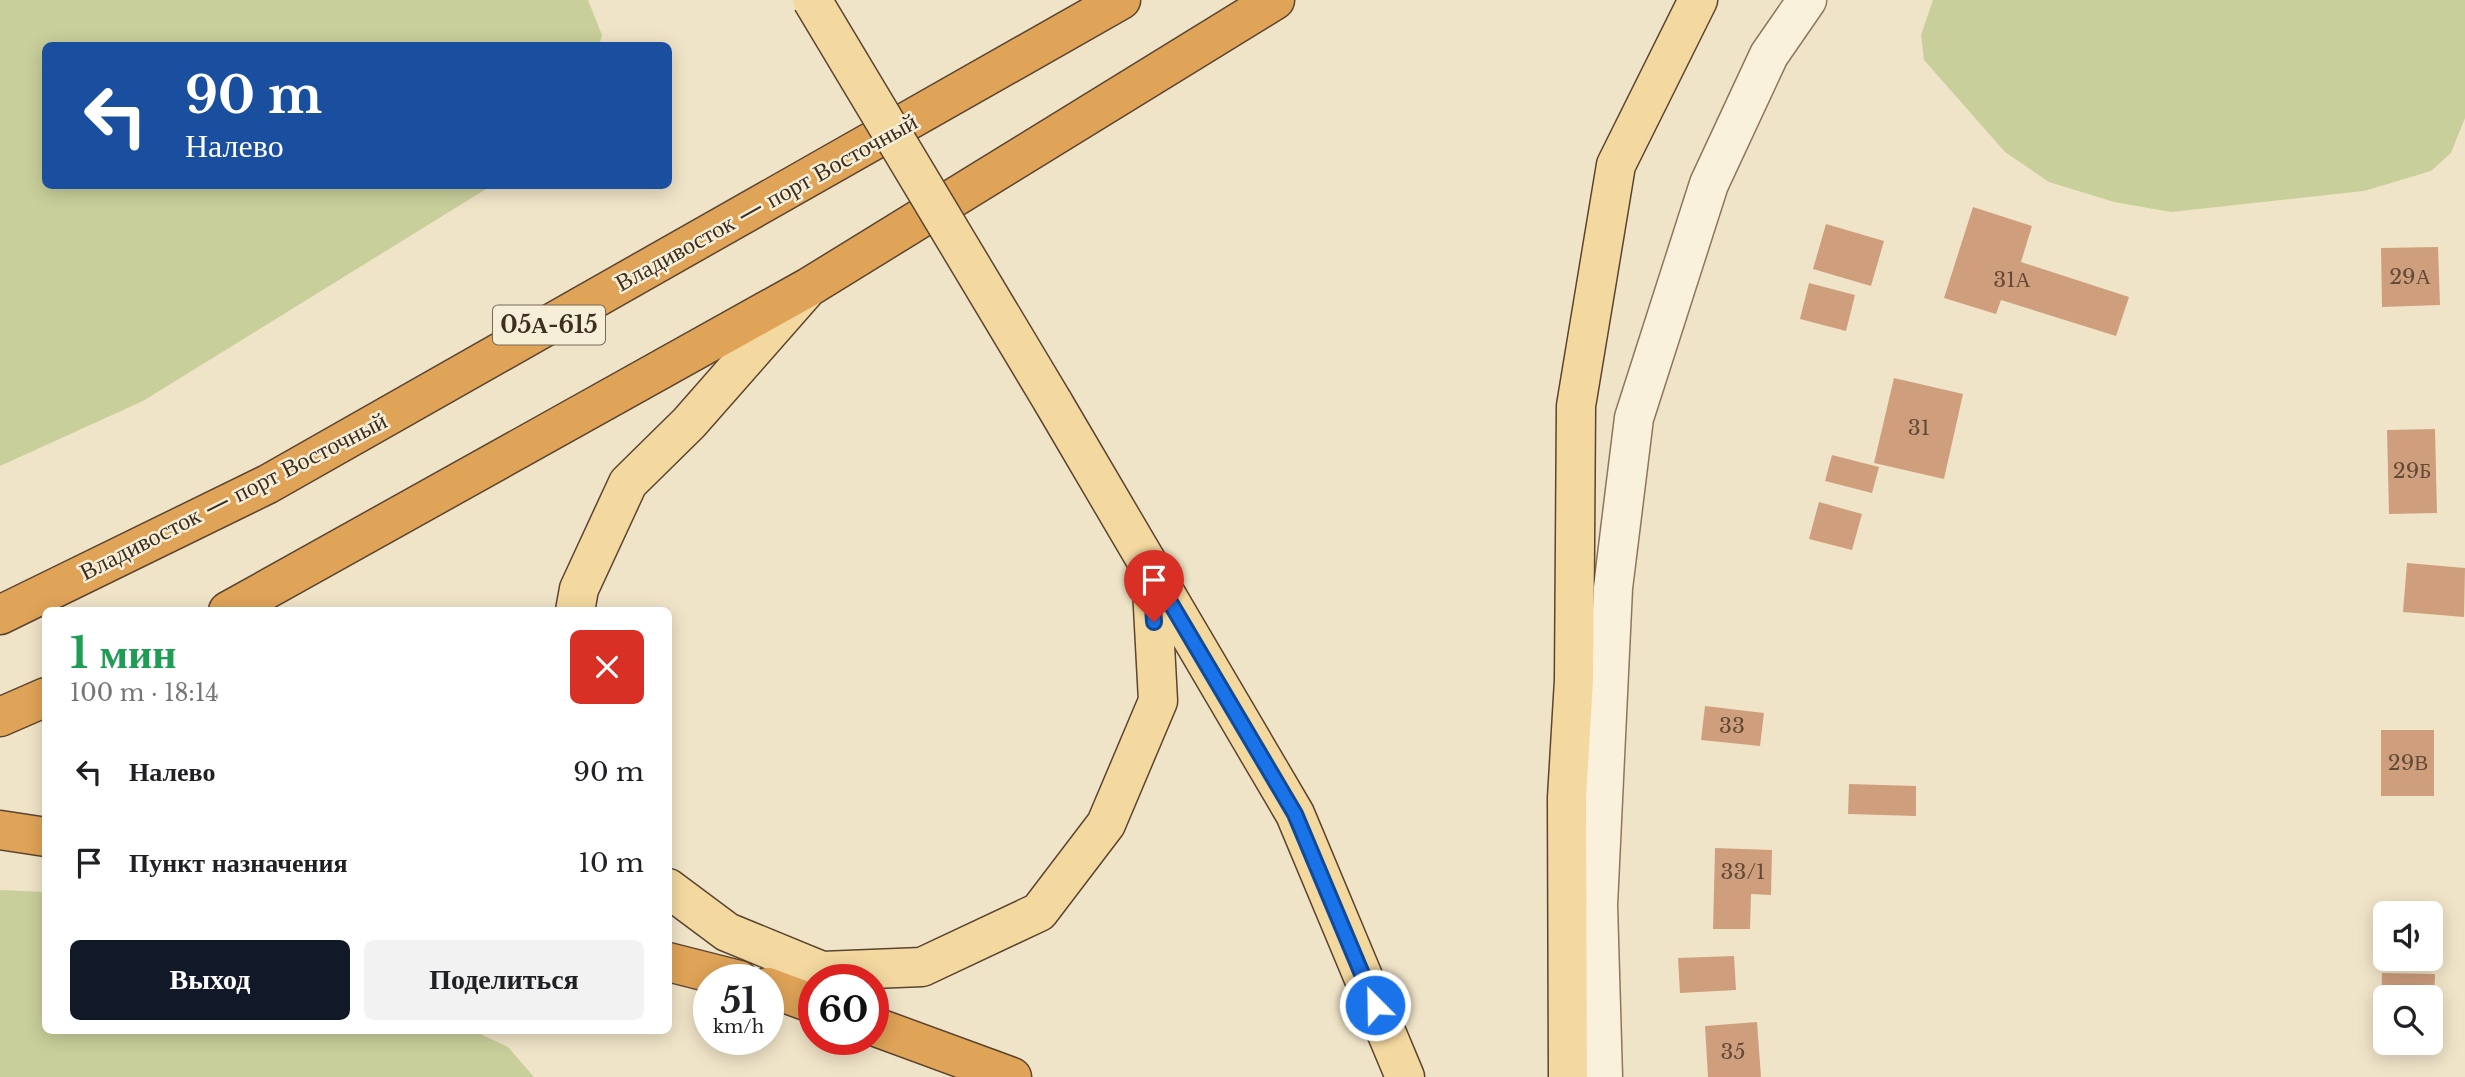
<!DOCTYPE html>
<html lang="ru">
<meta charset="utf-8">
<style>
:root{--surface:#fff;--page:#f2f2f2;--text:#202124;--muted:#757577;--accent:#111827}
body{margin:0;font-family:"Libre Baskerville",serif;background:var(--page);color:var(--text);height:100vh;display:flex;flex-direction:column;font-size:26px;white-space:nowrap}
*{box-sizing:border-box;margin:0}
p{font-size:23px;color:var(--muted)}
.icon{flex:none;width:38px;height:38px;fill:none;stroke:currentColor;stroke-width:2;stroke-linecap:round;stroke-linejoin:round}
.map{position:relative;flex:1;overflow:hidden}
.side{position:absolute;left:42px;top:607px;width:630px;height:427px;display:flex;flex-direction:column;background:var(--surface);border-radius:10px;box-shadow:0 4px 18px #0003}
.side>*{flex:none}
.banner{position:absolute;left:42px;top:42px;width:630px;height:147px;border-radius:10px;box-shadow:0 4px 18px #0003;background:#1a4fa0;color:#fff;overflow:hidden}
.fabs{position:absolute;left:2373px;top:901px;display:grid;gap:14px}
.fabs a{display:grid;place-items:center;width:70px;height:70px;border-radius:10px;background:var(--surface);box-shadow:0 4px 18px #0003;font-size:35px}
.speed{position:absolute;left:693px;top:964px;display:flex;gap:14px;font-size:35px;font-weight:700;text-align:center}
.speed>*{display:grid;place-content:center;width:91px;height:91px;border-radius:50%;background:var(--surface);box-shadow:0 4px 18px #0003;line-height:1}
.speed small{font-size:18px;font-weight:400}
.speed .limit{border:10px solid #d22;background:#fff;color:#111}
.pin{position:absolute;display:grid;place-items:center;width:60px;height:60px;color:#fff;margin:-72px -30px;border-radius:50% 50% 50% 0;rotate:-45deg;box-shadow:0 0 7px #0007}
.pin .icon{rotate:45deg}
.me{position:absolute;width:77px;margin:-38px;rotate:337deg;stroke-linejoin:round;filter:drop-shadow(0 0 5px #0008)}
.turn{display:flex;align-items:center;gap:24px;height:147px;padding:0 28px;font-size:32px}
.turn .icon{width:91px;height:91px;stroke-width:2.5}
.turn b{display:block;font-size:49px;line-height:60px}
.round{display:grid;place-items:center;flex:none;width:74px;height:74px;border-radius:10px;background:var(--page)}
.summary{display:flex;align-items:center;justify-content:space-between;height:119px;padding:0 28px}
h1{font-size:42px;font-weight:800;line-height:52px;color:#1e9e55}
.cta{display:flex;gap:14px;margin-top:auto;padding:14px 28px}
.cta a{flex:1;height:80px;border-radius:10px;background:var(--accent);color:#fff;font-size:28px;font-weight:800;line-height:80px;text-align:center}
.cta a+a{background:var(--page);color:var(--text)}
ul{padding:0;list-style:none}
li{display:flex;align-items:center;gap:21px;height:91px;padding:0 28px}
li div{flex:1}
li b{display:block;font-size:26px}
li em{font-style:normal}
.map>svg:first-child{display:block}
.green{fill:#c9cf9b}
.building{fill:#cf9f7d}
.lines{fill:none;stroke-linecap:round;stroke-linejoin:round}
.minor-casing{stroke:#8d765c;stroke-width:41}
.major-casing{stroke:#5b4430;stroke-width:41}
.highway-casing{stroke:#5b4430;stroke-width:41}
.minor{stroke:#faf1dc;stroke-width:38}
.major{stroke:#f3d9a0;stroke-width:38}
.highway{stroke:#e0a458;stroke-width:38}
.major-bridge-casing{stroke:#5b4430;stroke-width:41;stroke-linecap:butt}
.major-bridge{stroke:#f3d9a0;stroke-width:38}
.route-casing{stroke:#114b97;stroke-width:18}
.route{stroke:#1a73e8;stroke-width:12}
.labels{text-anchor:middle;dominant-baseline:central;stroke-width:5;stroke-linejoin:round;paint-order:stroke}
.number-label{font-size:21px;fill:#624a37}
.shield{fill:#f7eed8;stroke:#756857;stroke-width:2}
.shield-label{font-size:23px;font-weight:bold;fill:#3d2e20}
.street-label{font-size:24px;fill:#3d2e20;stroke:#f7eed8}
</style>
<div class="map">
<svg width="2465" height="1077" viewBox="0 0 2465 1077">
<rect width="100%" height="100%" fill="#f0e4c8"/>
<g class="green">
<polygon points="0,0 588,0 602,35 599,46 46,46 46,186 491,186 143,401 0,466"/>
<polygon points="1933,0 2465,0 2465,118 2451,153 2431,171 2364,191 2171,212 2114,202 2049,182 2005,152 1924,60 1921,35"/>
<polygon points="0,890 45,892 46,1031 474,1031 508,1047 534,1077 0,1077"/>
</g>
<g class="building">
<polygon points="1973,207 2032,226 2021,262 2129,297 2116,336 2001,300 1996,314 1944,298"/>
<polygon points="1826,224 1884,241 1871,286 1813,269"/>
<polygon points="2438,247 2440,305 2382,307 2381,248"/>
<polygon points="1809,283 1855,295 1846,331 1800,319"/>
<polygon points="1894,378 1963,394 1944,479 1874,463"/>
<polygon points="2435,429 2437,513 2389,514 2387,430"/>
<polygon points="1832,455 1879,467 1872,493 1825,481"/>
<polygon points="1819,502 1862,514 1852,550 1809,539"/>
<polygon points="2407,563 2465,568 2464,617 2403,612"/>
<polygon points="1705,706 1764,713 1760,746 1701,740"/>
<rect x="2381" y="730" width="53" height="66"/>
<polygon points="1849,784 1916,786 1916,816 1848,814"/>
<polygon points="1715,848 1772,850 1771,895 1751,894 1750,929 1713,929"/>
<polygon points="1734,956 1736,990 1680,993 1678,958"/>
<polygon points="2382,973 2435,974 2433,1035 2431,1035 2431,998 2385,998 2385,1043 2433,1043 2433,1050 2380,1049"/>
<polygon points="1757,1022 1761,1077 1708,1077 1705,1026"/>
</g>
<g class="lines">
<g class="minor-casing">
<polyline id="minor" points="1603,1077 1598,905 1613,588 1634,418 1709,184 1769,55 1807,0"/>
</g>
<g class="major-casing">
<g id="major">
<polyline points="1053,402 1295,814 1405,1077"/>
<polyline points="575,611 579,589 628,483 689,423 805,291"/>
<polyline points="668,888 727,932 822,971 922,967 1039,912 1106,824 1158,701 1151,570"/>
<polyline points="1568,1077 1567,798 1574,680 1576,406 1616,165 1698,0"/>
</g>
</g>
<g class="highway-casing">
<g id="highway">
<polyline points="228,611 809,287 1275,0"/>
<polyline points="0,615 268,484 1121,0"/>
<polyline points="0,717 46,697"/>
<polyline points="0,830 46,837"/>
<polyline points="668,962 739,980"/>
<polyline points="768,987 814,1004"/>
<polyline points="873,1026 1012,1077"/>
</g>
</g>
<use href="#minor" class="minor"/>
<use href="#major" class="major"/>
<use href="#highway" class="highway"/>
<g class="major-bridge-casing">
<polyline id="major-bridge" points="812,0 1053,402"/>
</g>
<use href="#major-bridge" class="major-bridge"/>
</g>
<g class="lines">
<g class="route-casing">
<polyline id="route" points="1154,622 1151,570 1295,814 1375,1005"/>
</g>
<use href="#route" class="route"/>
</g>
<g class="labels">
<g class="number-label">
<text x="2410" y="277">29А</text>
<text x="2012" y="280">31А</text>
<text x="1919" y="428">31</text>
<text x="2412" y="471">29Б</text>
<text x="1732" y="726">33</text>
<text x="2408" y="763">29В</text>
<text x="1743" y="872">33/1</text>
<text x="1733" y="1052">35</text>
</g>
<rect class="shield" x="493" y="305.5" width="112" height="39" rx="5"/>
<g class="shield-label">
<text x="549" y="325">05А-615</text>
</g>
<g class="street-label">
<text transform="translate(766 202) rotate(-29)">Владивосток — порт Восточный</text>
<text transform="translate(233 496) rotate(-27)">Владивосток — порт Восточный</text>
</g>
</g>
</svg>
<div class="fabs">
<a><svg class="icon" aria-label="sound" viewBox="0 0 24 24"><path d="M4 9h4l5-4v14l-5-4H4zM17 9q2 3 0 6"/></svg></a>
<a><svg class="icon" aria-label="search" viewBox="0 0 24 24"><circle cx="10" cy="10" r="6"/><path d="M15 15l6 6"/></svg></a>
</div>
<div class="speed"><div>51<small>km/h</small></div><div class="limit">60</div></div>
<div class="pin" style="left:1154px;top:622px;background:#d93025"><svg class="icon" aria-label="arrive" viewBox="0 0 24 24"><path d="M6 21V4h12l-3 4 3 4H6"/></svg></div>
<svg class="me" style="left:1375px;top:1005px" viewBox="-20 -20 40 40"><circle r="17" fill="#1a73e8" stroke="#fff" stroke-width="3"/><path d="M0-11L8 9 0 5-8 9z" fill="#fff"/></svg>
<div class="banner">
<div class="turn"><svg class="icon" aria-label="left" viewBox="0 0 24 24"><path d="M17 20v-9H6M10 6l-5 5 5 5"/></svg><div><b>90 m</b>Налево</div></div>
</div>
<section class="side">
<div class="summary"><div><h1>1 мин</h1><p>100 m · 18:14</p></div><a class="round" style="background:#d93025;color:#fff"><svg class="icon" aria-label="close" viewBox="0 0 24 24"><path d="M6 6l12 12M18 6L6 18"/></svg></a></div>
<ul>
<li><svg class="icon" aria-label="left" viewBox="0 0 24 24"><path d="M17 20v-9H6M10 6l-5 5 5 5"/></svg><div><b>Налево</b></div><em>90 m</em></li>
<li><svg class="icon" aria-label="arrive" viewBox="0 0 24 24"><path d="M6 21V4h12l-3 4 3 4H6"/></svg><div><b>Пункт назначения</b></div><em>10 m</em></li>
</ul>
<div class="cta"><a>Выход</a><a>Поделиться</a></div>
</section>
</div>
